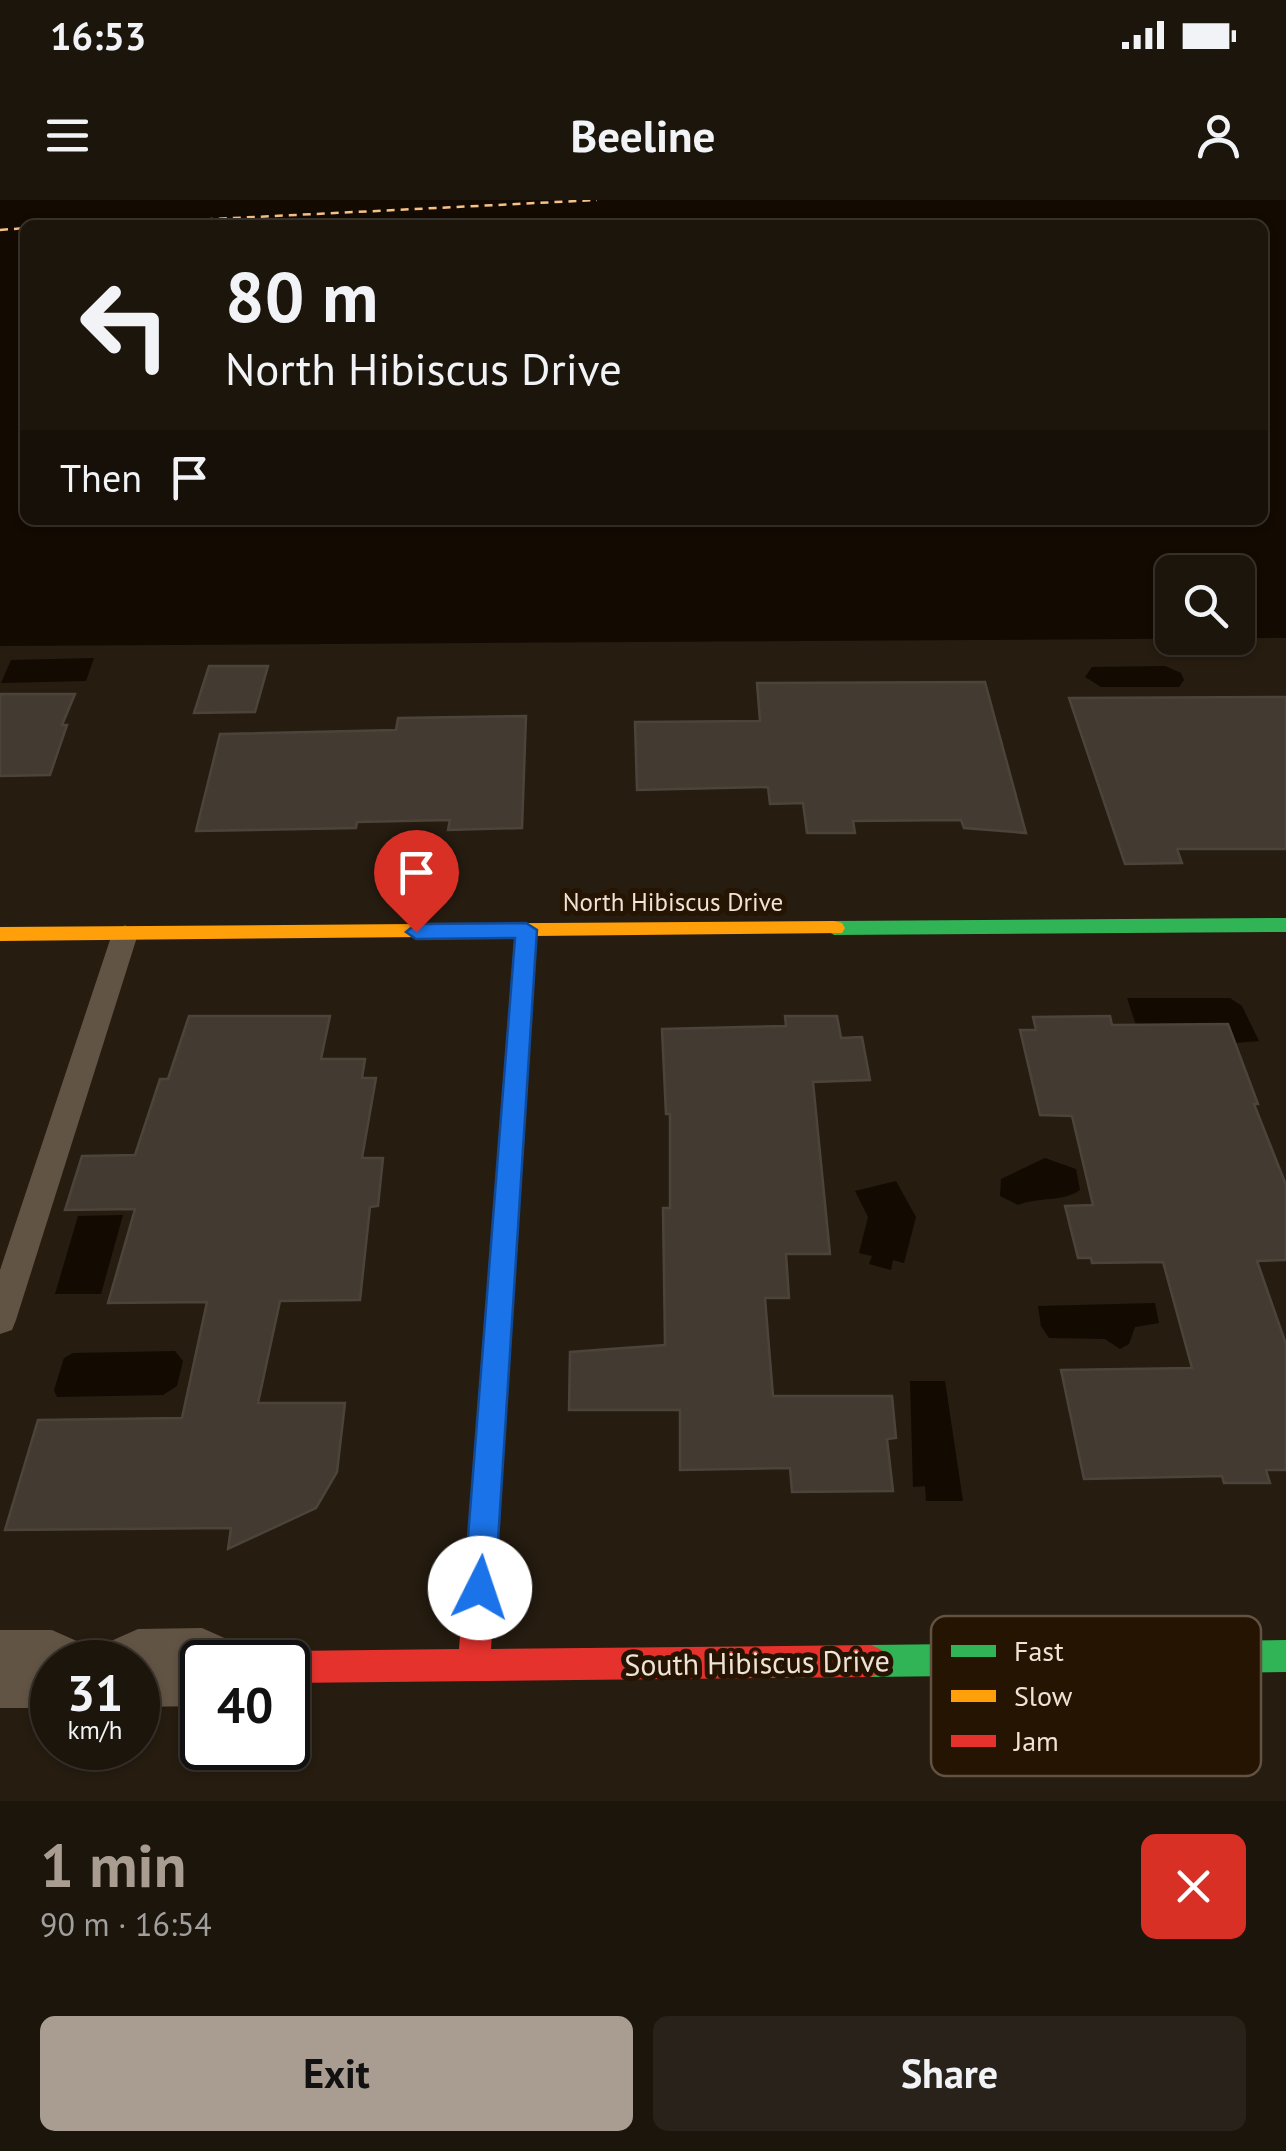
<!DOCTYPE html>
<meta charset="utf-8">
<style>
:root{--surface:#1c150c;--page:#29221a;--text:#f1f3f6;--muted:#a09f9d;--line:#3a342d;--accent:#a99d91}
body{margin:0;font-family:"PT Sans",sans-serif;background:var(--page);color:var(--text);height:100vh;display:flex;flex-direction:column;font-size:38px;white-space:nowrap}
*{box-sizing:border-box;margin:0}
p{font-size:32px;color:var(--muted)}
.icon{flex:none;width:55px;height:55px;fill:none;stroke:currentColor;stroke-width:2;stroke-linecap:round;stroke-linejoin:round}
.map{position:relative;height:1601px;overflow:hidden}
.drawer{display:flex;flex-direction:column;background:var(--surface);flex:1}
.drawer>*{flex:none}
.banner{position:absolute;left:20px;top:20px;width:1248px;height:305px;border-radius:15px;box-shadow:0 2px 8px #0004,0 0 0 2px var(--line);background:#1c150c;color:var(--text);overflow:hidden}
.controls{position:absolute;left:1155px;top:355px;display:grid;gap:20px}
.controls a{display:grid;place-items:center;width:100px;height:100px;border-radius:15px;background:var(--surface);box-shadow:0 2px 8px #0004,0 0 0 2px var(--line);font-size:50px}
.speed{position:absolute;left:30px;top:1440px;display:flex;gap:20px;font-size:50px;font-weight:700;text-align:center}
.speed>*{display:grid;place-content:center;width:130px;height:130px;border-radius:50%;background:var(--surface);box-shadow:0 2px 8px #0004,0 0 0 2px var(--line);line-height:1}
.speed small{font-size:25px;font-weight:400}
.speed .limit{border:5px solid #111;border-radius:15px;background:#fff;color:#111}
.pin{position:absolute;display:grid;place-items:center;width:85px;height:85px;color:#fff;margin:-102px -42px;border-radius:50% 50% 50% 0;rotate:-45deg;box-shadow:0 0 10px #0007}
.pin .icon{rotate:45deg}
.me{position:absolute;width:110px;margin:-55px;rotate:4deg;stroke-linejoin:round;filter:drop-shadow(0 0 8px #0008)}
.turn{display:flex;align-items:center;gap:35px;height:210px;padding:0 40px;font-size:45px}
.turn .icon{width:130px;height:130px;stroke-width:2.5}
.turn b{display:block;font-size:70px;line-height:85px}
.then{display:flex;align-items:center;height:95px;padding:0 40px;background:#0003;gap:20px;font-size:38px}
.round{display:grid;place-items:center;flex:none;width:105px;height:105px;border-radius:15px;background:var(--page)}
.head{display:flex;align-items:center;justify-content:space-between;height:170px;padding:0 40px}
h1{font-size:60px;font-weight:800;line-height:75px;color:var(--accent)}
.button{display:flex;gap:20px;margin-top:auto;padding:20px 40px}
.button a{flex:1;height:115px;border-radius:15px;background:var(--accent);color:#111;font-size:40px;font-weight:800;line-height:115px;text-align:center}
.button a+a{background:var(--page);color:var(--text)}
.status{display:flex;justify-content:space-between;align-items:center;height:70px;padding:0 50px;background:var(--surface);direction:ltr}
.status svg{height:28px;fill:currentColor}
header{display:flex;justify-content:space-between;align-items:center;height:130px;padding:0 40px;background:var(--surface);font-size:45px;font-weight:800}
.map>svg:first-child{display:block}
.water{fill:#130a02;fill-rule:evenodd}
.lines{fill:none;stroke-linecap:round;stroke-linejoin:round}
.ferry{stroke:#f5c187;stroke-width:2.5;stroke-dasharray:8 6;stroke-linecap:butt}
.building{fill:#433b31;stroke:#4c443a;stroke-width:2.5}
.lane{fill:#625444;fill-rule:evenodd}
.street{fill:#625444;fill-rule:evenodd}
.fast{fill:#30b455;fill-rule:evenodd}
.slow{fill:#ff9f0a;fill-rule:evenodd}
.jam{fill:#e5322d;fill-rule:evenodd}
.route{fill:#1a73e8;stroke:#114b97;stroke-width:2.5}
.labels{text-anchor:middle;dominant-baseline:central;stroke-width:10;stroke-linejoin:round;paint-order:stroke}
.street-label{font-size:25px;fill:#efe2d6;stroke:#251401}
.near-street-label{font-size:30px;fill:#efe2d6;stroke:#251401}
.key{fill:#251401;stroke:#625241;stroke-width:2.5}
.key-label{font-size:28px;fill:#efe2d6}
</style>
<div class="status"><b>16:53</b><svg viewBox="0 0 49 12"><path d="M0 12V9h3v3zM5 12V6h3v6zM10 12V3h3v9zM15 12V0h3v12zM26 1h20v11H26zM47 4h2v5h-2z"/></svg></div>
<header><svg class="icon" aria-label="menu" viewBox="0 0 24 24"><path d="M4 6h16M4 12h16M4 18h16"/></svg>Beeline<svg class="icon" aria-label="person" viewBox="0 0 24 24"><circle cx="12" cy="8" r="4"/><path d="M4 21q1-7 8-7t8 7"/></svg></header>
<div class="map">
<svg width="1286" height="1601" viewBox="0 0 1286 1601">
<rect width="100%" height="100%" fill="#261c10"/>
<g class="water">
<path d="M0,0H1286V438L0,446ZM25,25H1262V320H25ZM1172,372H1238V438H1172Z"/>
<polygon points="94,458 86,481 1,483 11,460"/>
<polygon points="1165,466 1181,473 1184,480 1179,487 1101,487 1085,477 1092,467"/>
<polygon points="1127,798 1230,798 1242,806 1259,841 1235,843 1228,824 1136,825"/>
<path d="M1045,958L1076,969L1080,990C1061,1003 1040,996 1018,1005L1000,996L1001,979Z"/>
<polygon points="896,981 916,1017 904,1063 893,1060 891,1070 869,1064 872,1056 859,1053 868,1017 855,991"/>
<polygon points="123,1015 101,1094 55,1094 78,1016"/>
<polygon points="1155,1103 1159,1123 1135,1127 1129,1144 1120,1149 1105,1139 1049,1138 1041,1126 1038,1106"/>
<polygon points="175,1151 183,1161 177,1186 163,1195 57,1197 54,1190 64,1158 73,1153"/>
<polygon points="910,1181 945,1181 963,1301 926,1301 925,1286 913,1287"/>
</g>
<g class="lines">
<g class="ferry">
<polyline points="93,25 597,0"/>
<polyline points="0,30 25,28"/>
</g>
</g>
<g class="building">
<polygon points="209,466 268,466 255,512 194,513"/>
<polygon points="985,482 1026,633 964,628 961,620 853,621 855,633 807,633 803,603 770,604 768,587 637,590 635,522 760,521 757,483"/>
<polygon points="0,494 75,494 62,525 67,525 50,575 0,576"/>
<polygon points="1286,497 1286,649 1177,649 1182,663 1125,664 1069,498"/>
<polygon points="526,516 522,628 448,630 450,620 357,622 356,628 196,631 220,534 396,530 398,518"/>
<polygon points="189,816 330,816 321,859 365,859 362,878 376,878 362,958 383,958 378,1006 370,1007 360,1100 280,1101 258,1203 345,1203 337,1272 316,1308 228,1349 231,1328 5,1330 38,1220 182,1218 207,1102 108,1103 135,1009 65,1010 82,956 135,955 160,879 168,879"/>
<polygon points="785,816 837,816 841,838 862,837 870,880 813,882 830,1054 786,1054 789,1098 765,1098 773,1196 892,1196 896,1238 887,1239 893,1291 792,1292 790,1268 680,1270 680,1210 569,1210 570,1152 665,1145 663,1008 670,1008 670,914 666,914 662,829 786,826"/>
<polygon points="1110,816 1112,825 1228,824 1258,904 1254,904 1286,985 1286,1060 1257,1061 1286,1144 1286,1270 1266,1270 1270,1283 1224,1283 1222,1276 1084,1279 1061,1170 1192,1168 1163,1062 1092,1063 1091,1058 1078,1058 1065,1006 1093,1005 1072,916 1040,915 1020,830 1036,830 1033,817"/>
</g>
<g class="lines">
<polygon class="lane" points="125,725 138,734 16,1120 12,1130 0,1134 0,1070 112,734"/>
<g class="street">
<polygon points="202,1428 229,1440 239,1462 202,1462 202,1506 138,1507 138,1462 101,1462 111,1441 138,1429"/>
<polygon points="0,1430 52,1430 79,1442 88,1462 52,1462 52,1508 0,1508"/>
</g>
<g class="fast">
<polygon points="1286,718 1286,732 834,735 823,728 834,721"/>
<polygon points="526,724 537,731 525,910 521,916 505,916 501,910 515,731"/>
<polygon points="1286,1440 1286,1472 871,1477 860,1472 855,1461 860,1450 871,1445"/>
</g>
<polygon class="slow" points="834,721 842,723 845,728 842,733 0,741 0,727"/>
<polygon class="jam" points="513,901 521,904 525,910 491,1449 871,1445 882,1450 887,1461 882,1472 871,1477 288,1483 288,1462 274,1462 277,1456 288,1451 459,1449 501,910 505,904"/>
</g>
<polygon class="route" points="526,723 537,730 495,1388 491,1398 480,1403 469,1398 464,1388 515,738 416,739 406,732 416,724"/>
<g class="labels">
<g class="street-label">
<text x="673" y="702">North Hibiscus Drive</text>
</g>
<g class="near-street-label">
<text transform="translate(757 1462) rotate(-1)">South Hibiscus Drive</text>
</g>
</g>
<rect x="931" y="1416" width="330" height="160" rx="15" class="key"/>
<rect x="951" y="1445" width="45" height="12" fill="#30b455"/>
<rect x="951" y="1490" width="45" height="12" fill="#ff9f0a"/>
<rect x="951" y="1535" width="45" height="12" fill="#e5322d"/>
<g class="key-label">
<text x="1014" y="1461">Fast</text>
<text x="1014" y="1506">Slow</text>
<text x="1014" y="1551">Jam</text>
</g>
</svg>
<div class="controls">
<a><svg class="icon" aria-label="search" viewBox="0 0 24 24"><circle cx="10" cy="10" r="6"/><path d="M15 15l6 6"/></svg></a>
</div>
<div class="speed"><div>31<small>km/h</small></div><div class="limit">40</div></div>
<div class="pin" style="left:416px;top:732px;background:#d93025"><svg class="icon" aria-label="arrive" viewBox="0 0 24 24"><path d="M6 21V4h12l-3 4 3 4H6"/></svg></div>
<svg class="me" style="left:480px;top:1388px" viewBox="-20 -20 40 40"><circle r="19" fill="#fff"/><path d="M0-13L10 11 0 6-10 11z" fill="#1a73e8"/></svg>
<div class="banner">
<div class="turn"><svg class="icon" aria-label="left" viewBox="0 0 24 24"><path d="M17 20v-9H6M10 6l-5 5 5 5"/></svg><div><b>80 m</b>North Hibiscus Drive</div></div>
<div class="then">Then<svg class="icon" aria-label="arrive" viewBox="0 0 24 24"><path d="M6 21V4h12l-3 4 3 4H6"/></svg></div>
</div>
</div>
<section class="drawer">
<div class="head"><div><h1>1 min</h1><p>90 m · 16:54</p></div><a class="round" style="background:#d93025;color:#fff"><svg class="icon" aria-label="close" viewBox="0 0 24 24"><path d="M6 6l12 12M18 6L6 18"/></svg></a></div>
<div class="button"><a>Exit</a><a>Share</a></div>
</section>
